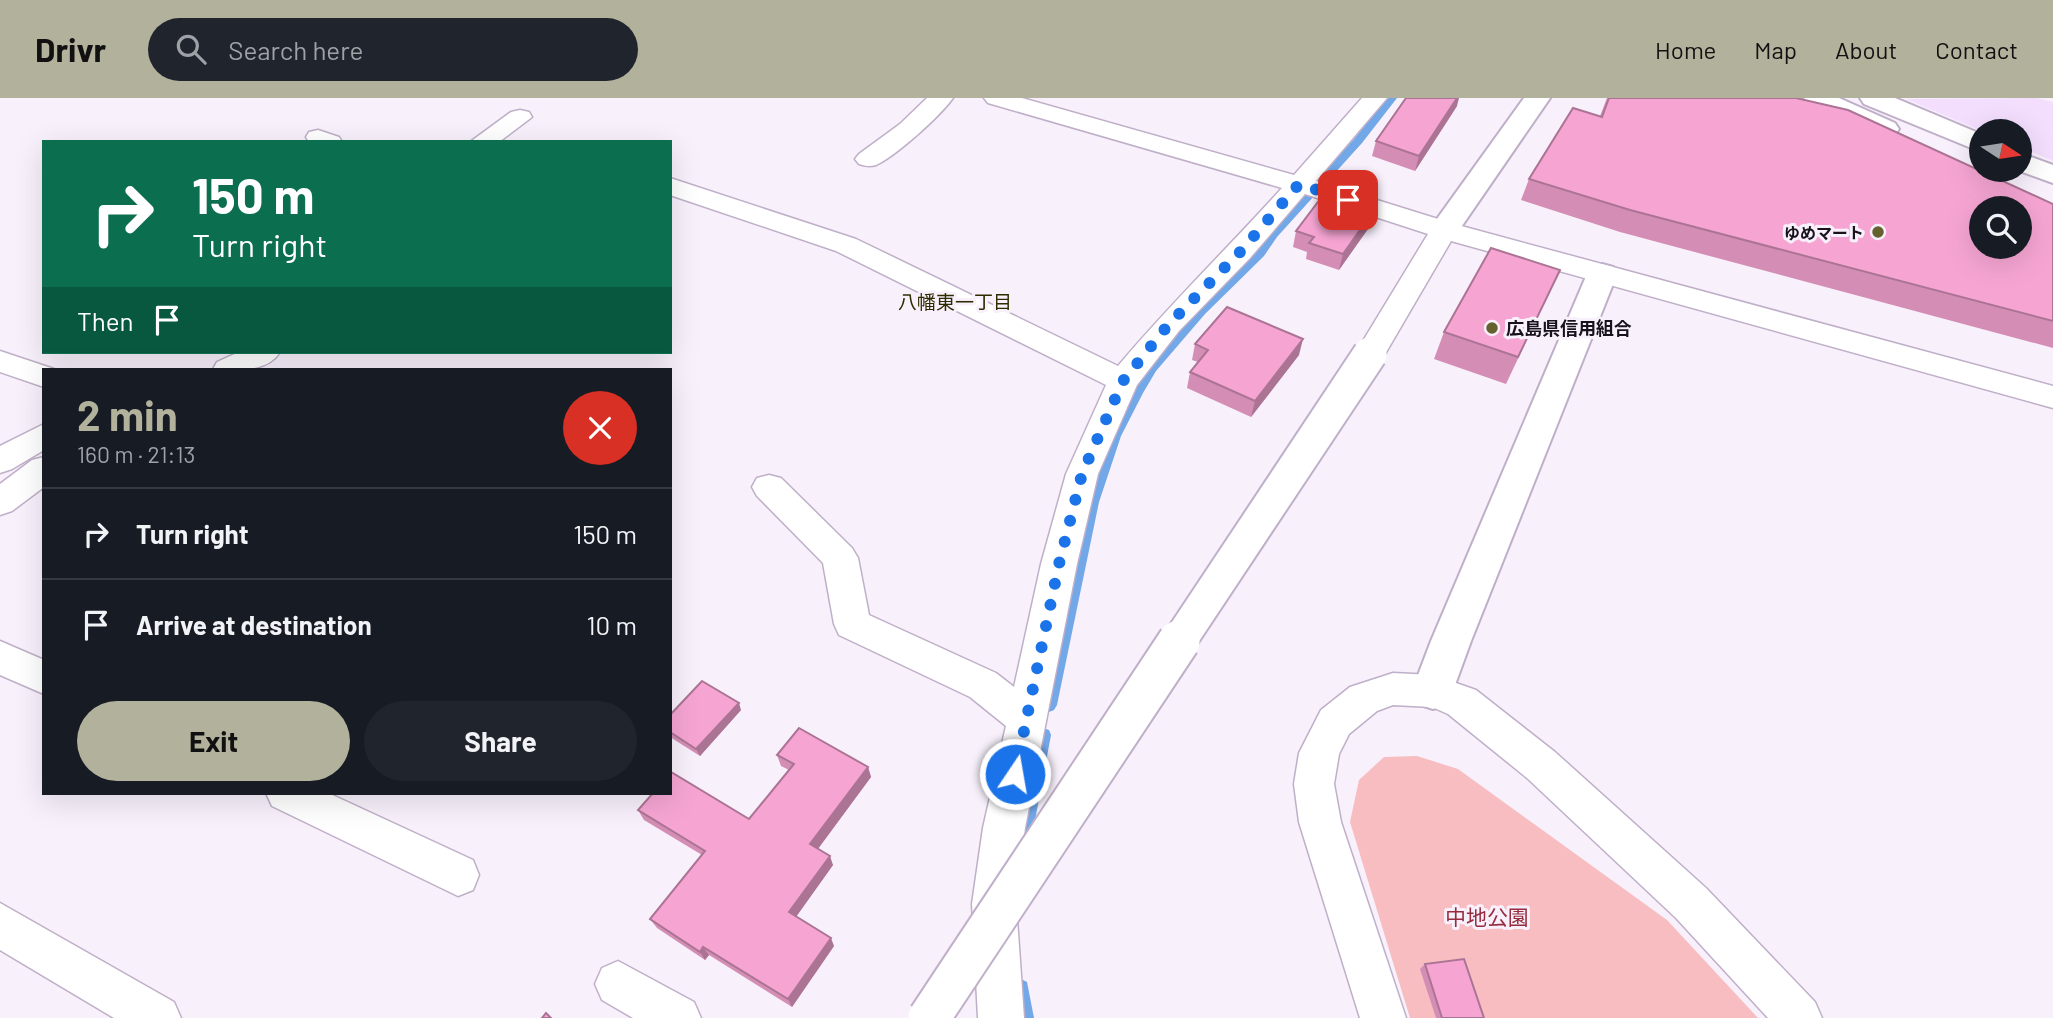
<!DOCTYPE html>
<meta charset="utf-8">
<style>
:root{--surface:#171b24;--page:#20242c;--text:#f1f3f6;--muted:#9ea1a6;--line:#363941;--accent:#b2b19c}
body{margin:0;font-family:Barlow,"Noto Sans JP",sans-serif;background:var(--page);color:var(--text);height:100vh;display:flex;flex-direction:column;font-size:26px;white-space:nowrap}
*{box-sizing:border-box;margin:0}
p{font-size:23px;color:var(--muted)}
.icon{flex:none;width:38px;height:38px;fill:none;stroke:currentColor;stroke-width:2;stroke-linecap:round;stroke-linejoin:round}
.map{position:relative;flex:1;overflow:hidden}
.drawer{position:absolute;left:42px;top:270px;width:630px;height:427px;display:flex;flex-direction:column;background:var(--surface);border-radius:0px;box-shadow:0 7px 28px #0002}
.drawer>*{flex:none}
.guide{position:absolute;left:42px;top:42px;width:630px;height:214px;border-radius:0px;box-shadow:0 7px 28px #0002;background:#0b6e4f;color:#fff;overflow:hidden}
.needle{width:46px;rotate:102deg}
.fabs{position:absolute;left:1969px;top:21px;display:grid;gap:14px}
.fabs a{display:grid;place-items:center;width:63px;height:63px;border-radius:50%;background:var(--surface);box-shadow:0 7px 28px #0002;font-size:35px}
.pin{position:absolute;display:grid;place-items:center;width:60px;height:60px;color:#fff;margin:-30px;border-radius:14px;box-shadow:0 4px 10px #0006}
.me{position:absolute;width:77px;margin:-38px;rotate:12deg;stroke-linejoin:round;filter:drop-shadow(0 0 5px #0008)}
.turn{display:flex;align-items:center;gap:24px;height:147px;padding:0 35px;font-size:32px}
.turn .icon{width:91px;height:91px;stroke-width:2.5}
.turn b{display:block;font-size:49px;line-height:60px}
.then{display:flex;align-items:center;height:66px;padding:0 35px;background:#0003;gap:14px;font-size:26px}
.round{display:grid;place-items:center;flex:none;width:74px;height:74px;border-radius:37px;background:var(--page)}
.summary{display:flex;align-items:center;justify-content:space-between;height:119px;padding:0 35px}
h1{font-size:42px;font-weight:700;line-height:52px;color:var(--accent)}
.action{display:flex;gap:14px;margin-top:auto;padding:14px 35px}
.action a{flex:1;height:80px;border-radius:42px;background:var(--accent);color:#111;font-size:28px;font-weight:700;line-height:80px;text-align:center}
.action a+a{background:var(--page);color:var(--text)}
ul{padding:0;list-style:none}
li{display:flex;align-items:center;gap:21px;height:91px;padding:0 35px;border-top:2px solid var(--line)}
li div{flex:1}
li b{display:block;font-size:26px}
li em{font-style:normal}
header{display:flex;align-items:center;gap:42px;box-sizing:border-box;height:98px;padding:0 35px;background:var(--accent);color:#111}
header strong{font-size:33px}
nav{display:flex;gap:38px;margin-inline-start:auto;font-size:24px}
.search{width:490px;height:63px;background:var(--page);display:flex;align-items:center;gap:18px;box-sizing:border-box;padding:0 24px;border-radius:38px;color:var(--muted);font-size:26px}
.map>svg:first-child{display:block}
.built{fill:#f3defe}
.green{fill:#f7bdc0}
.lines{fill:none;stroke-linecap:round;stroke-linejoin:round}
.stream{fill:#72a7e8;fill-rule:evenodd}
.minor-casing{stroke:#bfafc8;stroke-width:3}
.tertiary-casing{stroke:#bfafc8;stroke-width:4}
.secondary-casing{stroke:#bfafc8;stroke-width:4}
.minor{fill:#fff;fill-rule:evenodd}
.tertiary{fill:#fff;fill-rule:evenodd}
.secondary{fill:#fff;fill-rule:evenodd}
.minor-bridge-far1-casing{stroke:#bfafc8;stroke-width:37;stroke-linecap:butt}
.minor-bridge-casing{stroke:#bfafc8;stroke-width:45;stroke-linecap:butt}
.minor-bridge-far1{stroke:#fff;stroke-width:33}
.minor-bridge{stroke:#fff;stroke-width:41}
.wall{fill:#d48eb5}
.shaded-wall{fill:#ac7494}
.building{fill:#f6a5d3;stroke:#ac7494;stroke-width:2;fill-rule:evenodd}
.route{stroke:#1a73e8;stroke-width:12;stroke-dasharray:0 21.6}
.poi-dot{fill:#64612e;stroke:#f8f1fc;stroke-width:2.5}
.labels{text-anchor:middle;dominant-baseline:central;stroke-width:6;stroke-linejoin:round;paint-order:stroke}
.far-poi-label{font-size:16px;font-weight:bold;fill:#18121b;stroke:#f8f1fc;text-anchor:end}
.poi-label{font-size:18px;font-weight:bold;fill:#18121b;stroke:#f8f1fc;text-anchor:start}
.neighbourhood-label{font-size:19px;fill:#2e2b00;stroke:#f8f1fc}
.near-park-label{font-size:21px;fill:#962c3e;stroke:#f8f1fc}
</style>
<header>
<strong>Drivr</strong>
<div class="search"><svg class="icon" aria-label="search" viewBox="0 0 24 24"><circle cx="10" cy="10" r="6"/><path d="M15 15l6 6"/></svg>Search here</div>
<nav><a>Home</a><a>Map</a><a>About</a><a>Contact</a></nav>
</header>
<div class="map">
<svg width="2053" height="920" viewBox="0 0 2053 920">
<rect width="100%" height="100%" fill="#f8f1fc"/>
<polygon class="built" points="2037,0 2053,4 2053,63 2020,49 2020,33 1982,33 1906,1"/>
<polygon class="green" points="1417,658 1458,671 1667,822 1758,920 1410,920 1350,724 1359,682 1384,659"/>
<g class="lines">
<g class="stream">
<polygon points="1387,0 1397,0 1362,45 1277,139 1264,158 1205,216 1156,273 1143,295 1121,338 1099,404 1057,607 1054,612 1049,614 1044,612 1041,607 1085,404 1109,338 1131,294 1148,267 1197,210 1256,154 1269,135 1354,41"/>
<polygon points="1043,630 1049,632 1051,637 1029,755 1027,761 1021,763 1015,761 1013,755 1035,637 1037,632"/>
<polygon points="1021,881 1027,884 1034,920 1016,920 1012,890 1015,884"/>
</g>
<g class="minor-casing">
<g id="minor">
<path d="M927,0H953C940,18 896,58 876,67C870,69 865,68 859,66L855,61L859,56L900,26Z"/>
<path d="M984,0H1022L1294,77L1362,0H1387L1316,83L1454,126L2053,288V310L1451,143L1381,263L1370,266L1359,263L1355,256L1428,136L1305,96L1250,160L1179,233L1137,287L1098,376L1077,466L1025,730L1016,806L1024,920H978L972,806L983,730L1006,628L970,599L839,537L834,526L823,465L757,398L752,389L757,380L769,377L781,380L852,450L858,460L869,517L996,575L1014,589L1041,466L1066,376L1106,287L836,153L670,97V80L856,141L1118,268C1170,206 1228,150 1282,90L988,5Z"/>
<polygon points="520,12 529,14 532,19 499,44 470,44 511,14"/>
<polygon points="318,32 339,39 342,44 309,44 306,39 309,34"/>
<polygon points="0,253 54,271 44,271 44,289 0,274"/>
<path d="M239,254H280C266,276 235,271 213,271L217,264Z"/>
<polygon points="44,326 44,352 12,371 0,375 0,348"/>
<polygon points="44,359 44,389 12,413 0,417 0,386 32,362"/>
<polygon points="0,543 44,562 44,596 0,577"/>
<polygon points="1393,575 1433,577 1476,592 1555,654 1706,790 1815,904 1822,920 1768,920 1676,820 1527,680 1448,616 1432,609 1393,607 1377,613 1349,636 1339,656 1334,686 1341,724 1406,920 1360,920 1299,724 1294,686 1299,655 1321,612 1350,589"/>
<polygon points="266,695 328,695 473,762 479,777 473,792 458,798 272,708"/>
<polygon points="0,805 174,904 181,920 114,920 0,852"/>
<polygon points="618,863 694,904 701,920 633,920 602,902 595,886 602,870"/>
</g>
</g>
<g class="tertiary-casing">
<g id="tertiary">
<polygon points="1524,0 1550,0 1455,138 1444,141 1433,138 1429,132"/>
<polygon points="1602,166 1613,169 1617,176 1471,543 1448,606 1433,611 1418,606 1412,593 1431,543 1587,176 1591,169"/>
</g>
</g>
<g class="secondary-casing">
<g id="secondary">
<polygon points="1804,0 1839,0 1895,25 1899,31 1895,37 1885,39 1875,37 1808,6"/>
<polygon points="1860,0 1895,0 1981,36 1981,54 1864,6"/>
<polygon points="2020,55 2053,67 2053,85 2017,72 2020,72"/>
</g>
</g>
<use href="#minor" class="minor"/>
<use href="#tertiary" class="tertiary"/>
<use href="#secondary" class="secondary"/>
<g class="minor-bridge-far1-casing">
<polyline id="minor-bridge-far1" points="1178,545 1370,256"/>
</g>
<g class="minor-bridge-casing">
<polyline id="minor-bridge" points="929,920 1179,543"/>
</g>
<use href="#minor-bridge-far1" class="minor-bridge-far1"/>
<use href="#minor-bridge" class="minor-bridge"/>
</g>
<g class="wall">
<polygon points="1607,0 1796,0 2053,106 2053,250 1620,134 1521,102 1529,81 1600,18"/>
<polygon points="1457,8 1415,73 1372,58 1376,43"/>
<polygon points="1374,112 1370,128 1339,172 1306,161 1307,154 1293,149 1296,133"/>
<polygon points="1560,172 1506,286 1434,261 1444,234"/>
<polygon points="1195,246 1299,257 1251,319 1187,290 1190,274 1198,264 1192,262"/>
<polygon points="741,612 700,658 670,639 670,617"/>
<polygon points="777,657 868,669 871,679 818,751 833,767 796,819 834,848 792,909 709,857 705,862 657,830 650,821 702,757 644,722 638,712 749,721 789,672 781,668"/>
<polygon points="1425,866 1484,920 1436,920 1420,871"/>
</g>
<g class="shaded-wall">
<polygon points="1457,0 1459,0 1457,8 1415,73 1419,58"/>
<polygon points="1374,112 1370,128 1339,172 1343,156"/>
<polygon points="1303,241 1299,257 1251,319 1255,303"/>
<polygon points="739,605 741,612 700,658 696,651"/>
<polygon points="868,669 871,679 814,756 810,746"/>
<polygon points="830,758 833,767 793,823 789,814"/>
<polygon points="831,840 834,848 792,909 788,901"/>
<polygon points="703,849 709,857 705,862 700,854"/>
</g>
<g class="building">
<polygon points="1406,0 1457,0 1419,58 1376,43"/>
<path d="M1609,0H1796L1848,12L2053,106V223L1630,112L1529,81L1573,10L1602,19ZM1981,110H2020V149H1981Z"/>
<polygon points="1324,96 1374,112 1343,156 1309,145 1314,139 1296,133"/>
<polygon points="1491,150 1560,172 1518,259 1444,234"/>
<polygon points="1227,209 1303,241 1255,303 1190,274 1208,252 1195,246"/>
<polygon points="702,583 739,605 696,651 670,634 670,617"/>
<polygon points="799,630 868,669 810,746 830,758 789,814 831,840 788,901 703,849 700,854 650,821 705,753 638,712 653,695 670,695 671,674 749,721 794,666 777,657"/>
<polygon points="1464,861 1484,920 1442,920 1425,866"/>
<polygon points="546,915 551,920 542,920"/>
</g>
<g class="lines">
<polyline class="route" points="1015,676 1059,466 1082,376 1123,283 1169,226 1240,154 1299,86 1348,102"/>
</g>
<g class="poi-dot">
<circle cx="1878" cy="134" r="7"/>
<circle cx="1492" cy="230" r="7"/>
</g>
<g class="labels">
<g class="far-poi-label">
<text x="1864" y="134">ゆめマート</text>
</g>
<g class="poi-label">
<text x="1506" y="230">広島県信用組合</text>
</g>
<g class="neighbourhood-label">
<text x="955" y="203">八幡東一丁目</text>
</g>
<g class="near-park-label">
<text x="1487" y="818">中地公園</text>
</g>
</g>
</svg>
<div class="fabs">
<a><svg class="needle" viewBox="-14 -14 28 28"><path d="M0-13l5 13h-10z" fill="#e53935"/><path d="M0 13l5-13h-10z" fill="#9ea1a6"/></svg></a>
<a><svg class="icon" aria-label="search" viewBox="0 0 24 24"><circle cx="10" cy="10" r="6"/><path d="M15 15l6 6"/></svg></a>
</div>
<div class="pin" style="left:1348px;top:102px;background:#d93025"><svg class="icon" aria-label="arrive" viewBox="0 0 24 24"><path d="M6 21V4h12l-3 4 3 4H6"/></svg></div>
<svg class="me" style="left:1015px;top:676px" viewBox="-20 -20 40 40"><circle r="17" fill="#1a73e8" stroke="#fff" stroke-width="3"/><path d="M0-11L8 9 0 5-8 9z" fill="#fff"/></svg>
<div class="guide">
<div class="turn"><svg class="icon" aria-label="right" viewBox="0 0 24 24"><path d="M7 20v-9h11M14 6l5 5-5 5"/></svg><div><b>150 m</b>Turn right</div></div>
<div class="then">Then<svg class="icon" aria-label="arrive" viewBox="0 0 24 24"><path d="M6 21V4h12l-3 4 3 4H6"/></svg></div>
</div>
<section class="drawer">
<div class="summary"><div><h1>2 min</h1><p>160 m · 21:13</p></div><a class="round" style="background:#d93025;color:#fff"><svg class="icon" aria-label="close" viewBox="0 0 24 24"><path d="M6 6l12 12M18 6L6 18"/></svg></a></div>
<ul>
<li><svg class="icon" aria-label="right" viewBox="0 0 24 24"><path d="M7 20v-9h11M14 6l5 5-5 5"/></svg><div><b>Turn right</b></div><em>150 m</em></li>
<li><svg class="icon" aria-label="arrive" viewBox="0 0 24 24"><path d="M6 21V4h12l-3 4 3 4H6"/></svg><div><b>Arrive at destination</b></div><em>10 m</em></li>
</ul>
<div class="action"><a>Exit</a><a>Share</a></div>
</section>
</div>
